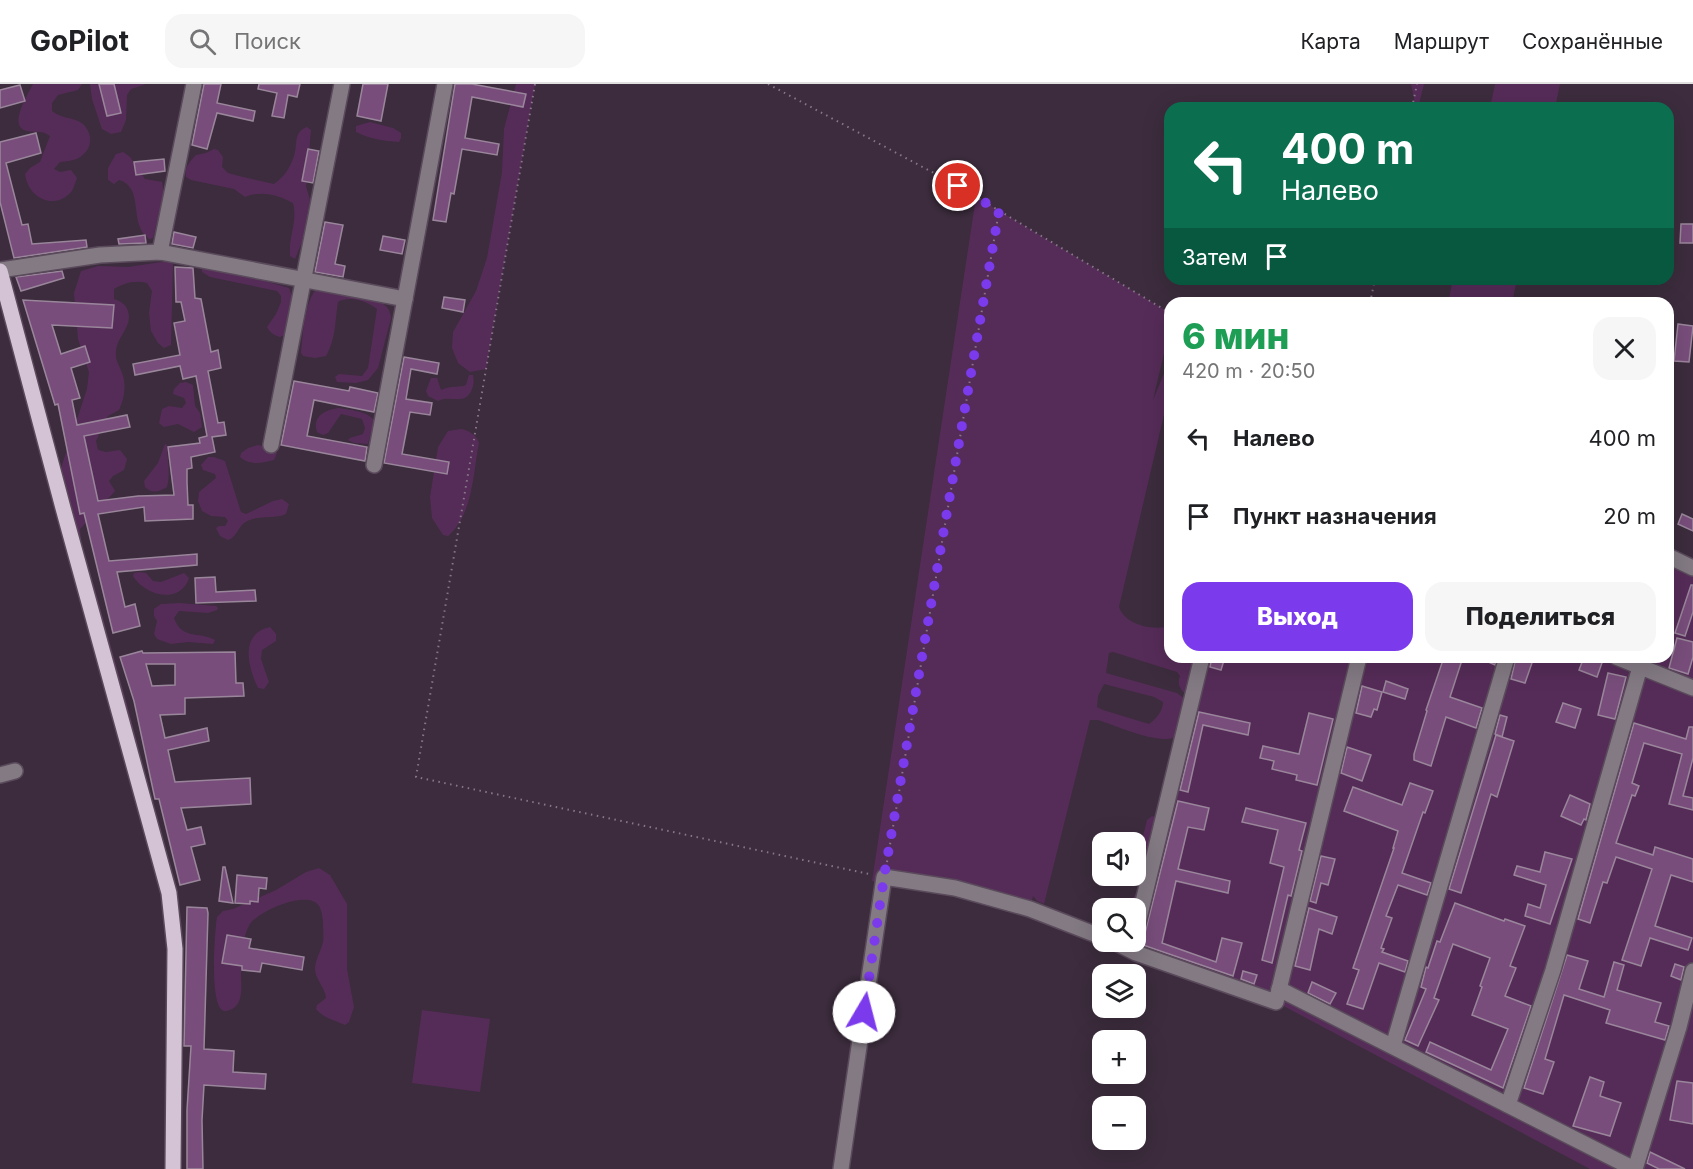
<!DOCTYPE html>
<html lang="ru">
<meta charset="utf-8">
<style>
:root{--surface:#fff;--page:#f6f6f6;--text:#202124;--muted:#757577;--line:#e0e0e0;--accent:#7c3aed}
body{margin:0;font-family:Inter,sans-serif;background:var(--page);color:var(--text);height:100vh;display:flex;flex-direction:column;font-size:22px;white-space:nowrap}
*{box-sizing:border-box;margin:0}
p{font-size:20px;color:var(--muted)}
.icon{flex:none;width:33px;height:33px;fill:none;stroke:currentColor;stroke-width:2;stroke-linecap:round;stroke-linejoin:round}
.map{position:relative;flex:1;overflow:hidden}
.details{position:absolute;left:1164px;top:213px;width:510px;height:366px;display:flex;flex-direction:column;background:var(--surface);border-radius:18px;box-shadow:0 6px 24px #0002}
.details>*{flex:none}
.banner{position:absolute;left:1164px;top:18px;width:510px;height:183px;border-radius:18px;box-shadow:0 6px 24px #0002;background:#0b6e4f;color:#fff;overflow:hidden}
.fabs{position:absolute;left:1092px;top:748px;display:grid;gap:12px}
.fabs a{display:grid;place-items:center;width:54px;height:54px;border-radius:12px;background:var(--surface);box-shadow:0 6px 24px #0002;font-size:30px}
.pin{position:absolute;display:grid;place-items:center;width:51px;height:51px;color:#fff;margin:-26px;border:3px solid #fff;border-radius:50%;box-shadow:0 2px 6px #0007}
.me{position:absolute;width:66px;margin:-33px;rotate:8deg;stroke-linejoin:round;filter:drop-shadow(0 0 4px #0008)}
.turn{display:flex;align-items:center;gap:21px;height:126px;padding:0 18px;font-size:27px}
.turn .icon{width:78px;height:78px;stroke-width:2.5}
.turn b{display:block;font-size:42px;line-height:51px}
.then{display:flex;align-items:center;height:57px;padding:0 18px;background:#0003;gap:12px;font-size:22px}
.round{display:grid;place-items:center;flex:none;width:63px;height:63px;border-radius:18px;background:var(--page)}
.summary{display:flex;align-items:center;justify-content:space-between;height:102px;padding:0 18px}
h1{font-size:36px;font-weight:800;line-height:45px;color:#1e9e55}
.cta{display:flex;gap:12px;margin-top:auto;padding:12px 18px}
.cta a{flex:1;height:69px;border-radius:18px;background:var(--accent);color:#fff;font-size:24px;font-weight:800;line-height:69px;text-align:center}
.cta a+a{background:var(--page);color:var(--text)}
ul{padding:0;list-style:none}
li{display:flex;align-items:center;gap:18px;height:78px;padding:0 18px}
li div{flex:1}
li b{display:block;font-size:22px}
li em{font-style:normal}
header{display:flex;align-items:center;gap:36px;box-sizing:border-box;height:84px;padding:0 30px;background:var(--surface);border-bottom:2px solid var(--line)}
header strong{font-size:28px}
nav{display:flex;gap:33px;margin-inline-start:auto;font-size:21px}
.search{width:420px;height:54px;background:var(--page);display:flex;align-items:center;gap:15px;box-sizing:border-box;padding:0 21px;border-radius:18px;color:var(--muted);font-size:22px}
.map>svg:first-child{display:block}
.green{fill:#552c58;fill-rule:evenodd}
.building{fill:#784d7b;stroke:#9a869b;stroke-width:1.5;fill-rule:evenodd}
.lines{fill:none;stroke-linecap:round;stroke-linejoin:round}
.minor-casing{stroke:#5a4a5b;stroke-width:18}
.major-casing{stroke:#5a4a5b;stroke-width:18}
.path{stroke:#867887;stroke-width:2;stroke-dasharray:1.5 4.5;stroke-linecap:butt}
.minor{stroke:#837a83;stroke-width:15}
.major{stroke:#d4c2d5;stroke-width:15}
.route{stroke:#7c3aed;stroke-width:10;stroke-dasharray:0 18}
</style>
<header>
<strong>GoPilot</strong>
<div class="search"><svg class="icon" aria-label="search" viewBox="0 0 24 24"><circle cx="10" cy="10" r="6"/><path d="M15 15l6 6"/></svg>Поиск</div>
<nav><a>Карта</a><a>Маршрут</a><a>Сохранённые</a></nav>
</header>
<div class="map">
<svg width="1693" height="1085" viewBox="0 0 1693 1085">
<rect width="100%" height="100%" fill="#3c2c3d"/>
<g class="green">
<path d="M33,0H82L78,6L58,11L52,19V27C61,34 69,33 78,37C89,42 93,55 88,65C80,76 73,77 60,78L54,85L60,88L71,86L77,94C75,98 74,105 71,108C54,127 28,114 25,90L30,84L40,78L50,52C43,46 36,49 27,47C7,43 28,10 33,0Z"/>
<polygon points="90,0 146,0 131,5 127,11 126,36 121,48 111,50 102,45 92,15"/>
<polygon points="516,0 535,0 486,285 470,288 458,279 452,264 453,248 476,207 487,174 502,88 504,45"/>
<polygon points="1411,0 1424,0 1418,24 1416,24"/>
<polygon points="1495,0 1560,0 1555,24 1490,24"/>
<path d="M370,38L393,44L401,49V54L399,58C383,57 371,55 356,48V42Z"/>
<path d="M307,43L311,46L306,102L310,116L302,158L295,175L290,172C288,154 298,137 293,119C279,111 261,106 245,113L234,105L191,96L186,93C184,84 190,77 196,71L206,69L214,65L218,66L223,73L222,83L228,89L239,92L274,100C284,93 290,84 294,72C298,60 293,48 307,43Z"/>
<path d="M123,68L130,73L145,95L162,98L164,110L153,154L149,155C146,152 141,148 140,143C133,127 140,102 119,96L114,100L108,96V84L116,70Z"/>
<path d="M976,113L1170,229V244L1153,316L1170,275V305L1119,523C1125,541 1153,547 1170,542V573H1668V472L1693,484V1085H1590L1276,918L1131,866L1133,858H1136V825H1116L1133,814L1141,801L1149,775L1138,774L1136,766L1142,756L1147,736L1152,732L1159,735L1189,614C1182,606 1176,603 1180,592L1177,588L1113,568L1109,569L1106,589L1177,609L1185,615L1176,653C1158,661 1117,642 1098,636H1090L1044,820L1037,817L1033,812L1030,825L955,804L894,801L872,797ZM1104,600L1154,613L1163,618C1163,627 1156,635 1149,640L1103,626L1097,623L1098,612Z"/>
<path d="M168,177L173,180L171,261L164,264L158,259L151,247L149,229L152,207L147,199C134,196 125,199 114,205V215C120,217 126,220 128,227C133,243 117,252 116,267C115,277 119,280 122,289C127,301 124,315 119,326L108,332L96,357L98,366L106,368L120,366L127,375L124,386L113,392L109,397L115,407L80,445L81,456L127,620L176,808L180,832L181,924L167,816L60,387L87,305L89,288L78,255L74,209L81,187L98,182L128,183Z"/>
<path d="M202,183L227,186L289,204L292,212L285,251L280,253C274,251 270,249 267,243L276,230L281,218V212L277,207L210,193L202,188Z"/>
<polygon points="1453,195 1517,195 1512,219 1448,219"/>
<path d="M316,205L379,217C387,222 390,225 391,234L378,284L368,296L356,299L337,298L335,293L339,290L362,292L368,284L377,225C368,218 349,211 338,218C335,236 336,255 326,272L315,274L303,272L301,269C303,250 304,221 316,205Z"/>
<path d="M469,291H473C474,297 474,300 472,305C465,323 450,310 438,317L428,312L426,307L431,294H437L441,306C451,301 461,304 466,301Z"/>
<polygon points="186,298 193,301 195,322 200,329 202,343 194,348 178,340 164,343 159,339 162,325 169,322 182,324 186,319 184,314 173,310 174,305 180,299"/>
<path d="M339,324C351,326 366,327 374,336L368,360L354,359L348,356L350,354L363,350L365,344L362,335L341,330L328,349L323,351L317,348C312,332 325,326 339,324Z"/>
<path d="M461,345C468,346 477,351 479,359C473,389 473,431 448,452L443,451L432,434L430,413L438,363L448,347Z"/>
<path d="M165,360L167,361C167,375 171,389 167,403C159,408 152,410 145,403L144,397L158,379Z"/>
<path d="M258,361L273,364L277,369L274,376C263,379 250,382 240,373L241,369L248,364Z"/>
<path d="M208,373H214L225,377L241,428L246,430L273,417L282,415L289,420L286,430C273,436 256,430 244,439C237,445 236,454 228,456L220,452L216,444L219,442H225L228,437L225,433L211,432L202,427L198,417L199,408L216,394L215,390L203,386L201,381Z"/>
<path d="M139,488L146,489L153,497L161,498L184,489L189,494C180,521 145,512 133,492L134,489Z"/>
<path d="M180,519L216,522L218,524L217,526L208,529L179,527L174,534C182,556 198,547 215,556L213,560L188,558L171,560L157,555L154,550L157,537L154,532V525L161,520Z"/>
<path d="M270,543L276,550V557L262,566L261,575L269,598L264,605L258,604C248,583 239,550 270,543Z"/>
<path d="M319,784L330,791L347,820V885L354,923L349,938L345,941C334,936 323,934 316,925L317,921L326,914C325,903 315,895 315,885C315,876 321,867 323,858C324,853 323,846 323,840C323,835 322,827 319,822C308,805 259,827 250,840C242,852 242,874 241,889C241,902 245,924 226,927C208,930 215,845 217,833L223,827L233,825L276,806L306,788Z"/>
<polygon points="422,926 490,935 480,1008 412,999"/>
</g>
<g class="building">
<polygon points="99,0 114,0 121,29 107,32"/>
<polygon points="204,0 221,0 217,19 255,27 253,37 217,29 207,65 192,61"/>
<polygon points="259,0 300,0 297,13 288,11 284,34 272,32 277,9 258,5"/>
<polygon points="363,0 388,0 381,37 357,32"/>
<polygon points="455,0 472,0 526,10 523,23 472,13 465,54 499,60 497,71 462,65 454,110 451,109 446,138 433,136"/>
<polygon points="20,1 25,17 0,24 0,6"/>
<polygon points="36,49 41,69 6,79 22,141 28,140 32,160 86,156 87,163 14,174 0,118 0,58"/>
<polygon points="308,65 319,67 313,99 302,97"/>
<polygon points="164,75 165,87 136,91 134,78"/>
<polygon points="325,138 343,141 335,180 345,182 343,193 315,188"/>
<polygon points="1681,140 1693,140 1693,159 1680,159"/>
<polygon points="174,148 196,153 193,164 172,160"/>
<polygon points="145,151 146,159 119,160 118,155"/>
<polygon points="383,152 405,156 402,170 380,166"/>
<polygon points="175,183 193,184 195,214 201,215 211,268 218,266 221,284 208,287 218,339 224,338 226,351 212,353 215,368 191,373 192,384 187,385 187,398 188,421 193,421 193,435 145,437 144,423 98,430 109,477 197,470 197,481 117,488 125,523 135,520 140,542 113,549 84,429 80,430 58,320 55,321 23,216 114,221 112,244 52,241 61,270 85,262 90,278 71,284 80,314 72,316 77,341 127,331 130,343 84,352 98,417 138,412 174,411 168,363 200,359 199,354 207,352 196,292 183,295 180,282 135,291 133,280 180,271 174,239 185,237 181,218 176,218"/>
<polygon points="62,187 64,194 21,207 16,193"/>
<polygon points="444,213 465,216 463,228 442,224"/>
<polygon points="1678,240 1693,242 1689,278 1674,277"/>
<polygon points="404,273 439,279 437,290 411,285 406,315 432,319 430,331 410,328 402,370 449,378 447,390 384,379"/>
<polygon points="294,297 349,307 350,303 378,309 374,328 314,316 307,352 367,363 365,377 281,361"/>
<polygon points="1682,430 1693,435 1693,447 1678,440"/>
<polygon points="215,493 216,508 255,506 256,517 196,519 195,494"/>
<polygon points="1691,501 1693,501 1693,528 1685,552 1675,549"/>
<polygon points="1677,554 1693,558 1693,573 1688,590 1669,584"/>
<path d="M142,567L143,569L235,568L236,599H243L244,612L185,614V630L160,631L165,654L207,644L209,657L168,666L175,698L250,694L251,720L181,724L187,746L201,743L205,760L191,763L200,796L180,801L159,715H155L134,617L120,573ZM146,580H175V601L152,602Z"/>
<polygon points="1212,573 1225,573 1221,586 1210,583"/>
<polygon points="1444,573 1463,573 1450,613 1482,624 1476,644 1446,633 1431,682 1414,676 1414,670 1427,627 1426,626"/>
<polygon points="1477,573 1497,573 1495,581"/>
<polygon points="1516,573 1534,573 1525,599 1511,595"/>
<polygon points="1584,573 1604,573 1597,593 1579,586"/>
<polygon points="1608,589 1626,593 1615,635 1598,631"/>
<polygon points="1386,597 1408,605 1405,615 1383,608"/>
<polygon points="1362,602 1382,608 1377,626 1374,625 1371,633 1356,629"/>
<polygon points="1563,619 1581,625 1575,644 1556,638"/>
<polygon points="1199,628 1250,639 1248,651 1203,641 1188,708 1180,706"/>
<polygon points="1309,629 1333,635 1317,701 1296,696 1297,691 1272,685 1274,677 1260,674 1263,662 1299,670"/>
<polygon points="1500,631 1507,633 1502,653 1495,650"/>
<polygon points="1634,639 1686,655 1689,643 1693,643 1693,674 1683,712 1693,714 1693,726 1669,720 1682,670 1644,659 1632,699 1639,702 1635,712 1632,711 1616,759 1653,771 1655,763 1693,775 1693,798 1671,791 1655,842 1692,854 1688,866 1650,854 1641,882 1622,876 1652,785 1616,773 1607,799 1603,798 1590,839 1578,835"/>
<polygon points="1496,651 1514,657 1497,713 1491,710 1461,809 1449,805"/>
<polygon points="1347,663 1371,671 1362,697 1341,689"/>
<polygon points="1410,699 1433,707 1425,729 1423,728 1402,789 1431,799 1427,811 1398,801 1386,832 1392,834 1381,864 1384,865 1382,868 1408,877 1405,888 1379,879 1363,925 1347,920 1359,886 1353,884 1394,764 1393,764 1398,747 1344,727 1353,703 1402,721"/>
<polygon points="1570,711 1590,720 1586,736 1584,735 1581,741 1561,732"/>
<polygon points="1178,717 1209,724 1204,746 1188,743 1178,785 1230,797 1228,809 1176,797 1162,859 1216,878 1222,854 1242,859 1233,892 1140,860 1145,849"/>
<polygon points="1246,724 1306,739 1299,766 1302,767 1291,812 1288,811 1272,879 1262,876 1284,783 1270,779 1278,746 1242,738"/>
<polygon points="1545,768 1572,775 1550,840 1525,832 1528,820 1540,824 1546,801 1514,791 1517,782 1540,788"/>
<polygon points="1321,772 1335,775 1328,801 1321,799 1316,819 1310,817"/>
<polygon points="223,783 225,783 233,819 219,817"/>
<polygon points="237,791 267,794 266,805 259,804 258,818 250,817 250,820 235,819"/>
<polygon points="1455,819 1504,837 1505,835 1525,842 1510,882 1516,884 1505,912 1531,922 1503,1004 1426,968 1430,958 1491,986 1508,945 1472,931 1482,903 1480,902 1490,874 1453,860 1434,914 1439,916 1418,962 1405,956 1426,905 1421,903 1426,883 1428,884 1437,857 1440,858"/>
<polygon points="187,823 207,824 208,829 204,965 234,967 233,988 266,990 265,1005 204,1001 202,1036 203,1085 187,1085 187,1026 191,962 184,962"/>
<polygon points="1309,824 1337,833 1332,850 1319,845 1310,886 1295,882"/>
<polygon points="227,851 251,855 249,864 304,873 302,886 262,879 260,888 242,886 242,882 222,879"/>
<polygon points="1567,871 1588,877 1579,905 1604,913 1614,878 1624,881 1617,906 1661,919 1655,938 1669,942 1665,956 1606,939 1610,926 1564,911 1545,975 1554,978 1543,1010 1524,1004"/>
<polygon points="1675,880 1684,883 1681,896 1671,892"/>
<polygon points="1243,887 1257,891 1254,900 1241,895"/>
<polygon points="1312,898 1336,909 1330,920 1308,909"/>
<polygon points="1590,993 1604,998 1600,1012 1621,1019 1610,1052 1573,1042"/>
<polygon points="1677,997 1693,999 1693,1040 1670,1036"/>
<polygon points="1650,1068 1685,1085 1659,1085 1647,1079"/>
</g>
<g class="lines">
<g class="minor-casing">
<g id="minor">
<polyline points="160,168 194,0"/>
<polyline points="0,186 100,171 160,168 405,215"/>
<polyline points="271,361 342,0"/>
<polyline points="374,381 445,0"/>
<polyline points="1668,472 1693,484"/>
<polyline points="1616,573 1693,604"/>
<polyline points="0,691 15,687"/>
<polyline points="1136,847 1202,573"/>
<polyline points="1114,858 1136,869 1276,918 1359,573"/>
<polyline points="1279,905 1634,1085"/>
<polyline points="1393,962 1507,573"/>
<polyline points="1508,1021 1553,886 1640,583"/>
<polyline points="841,1085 884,793 955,804 1030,825 1102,853"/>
<polyline points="1635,1085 1679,943 1693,887"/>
</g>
</g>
<g class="major-casing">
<polyline id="major" points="0,187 63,424 169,809 175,865 173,1085"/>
</g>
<g class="path">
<polyline points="535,0 416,693 869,790"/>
<polyline points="768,0 958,102 1170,229"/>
<polyline points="1412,24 1417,0"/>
<polyline points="1370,219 1375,195"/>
<polyline points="887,778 999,127"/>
</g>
<use href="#minor" class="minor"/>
<use href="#major" class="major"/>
</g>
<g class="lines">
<polyline class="route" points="864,928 884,793 999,127 958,102"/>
</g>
</svg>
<div class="fabs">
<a><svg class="icon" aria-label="sound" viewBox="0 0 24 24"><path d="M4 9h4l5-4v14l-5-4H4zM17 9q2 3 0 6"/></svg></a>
<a><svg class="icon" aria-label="search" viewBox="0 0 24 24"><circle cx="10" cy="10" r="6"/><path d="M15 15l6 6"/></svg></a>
<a><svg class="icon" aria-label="layers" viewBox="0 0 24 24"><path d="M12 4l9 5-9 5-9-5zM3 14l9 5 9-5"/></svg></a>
<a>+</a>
<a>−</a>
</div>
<div class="pin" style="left:958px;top:102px;background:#d93025"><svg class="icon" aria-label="arrive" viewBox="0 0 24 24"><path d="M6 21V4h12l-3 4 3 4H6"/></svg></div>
<svg class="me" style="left:864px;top:928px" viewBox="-20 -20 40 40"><circle r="19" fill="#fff"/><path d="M0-13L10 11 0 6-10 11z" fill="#7c3aed"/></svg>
<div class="banner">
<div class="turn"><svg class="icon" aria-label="left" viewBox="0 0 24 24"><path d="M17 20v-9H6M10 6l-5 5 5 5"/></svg><div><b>400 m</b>Налево</div></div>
<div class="then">Затем<svg class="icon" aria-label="arrive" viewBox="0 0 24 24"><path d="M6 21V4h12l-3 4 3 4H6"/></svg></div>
</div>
<section class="details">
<div class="summary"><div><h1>6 мин</h1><p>420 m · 20:50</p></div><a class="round"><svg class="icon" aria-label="close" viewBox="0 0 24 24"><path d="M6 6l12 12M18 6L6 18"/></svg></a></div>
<ul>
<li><svg class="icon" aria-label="left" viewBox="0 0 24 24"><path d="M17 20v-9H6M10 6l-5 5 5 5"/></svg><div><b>Налево</b></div><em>400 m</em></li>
<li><svg class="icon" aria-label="arrive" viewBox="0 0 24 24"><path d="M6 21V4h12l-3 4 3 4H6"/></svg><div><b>Пункт назначения</b></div><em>20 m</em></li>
</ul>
<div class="cta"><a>Выход</a><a>Поделиться</a></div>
</section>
</div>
